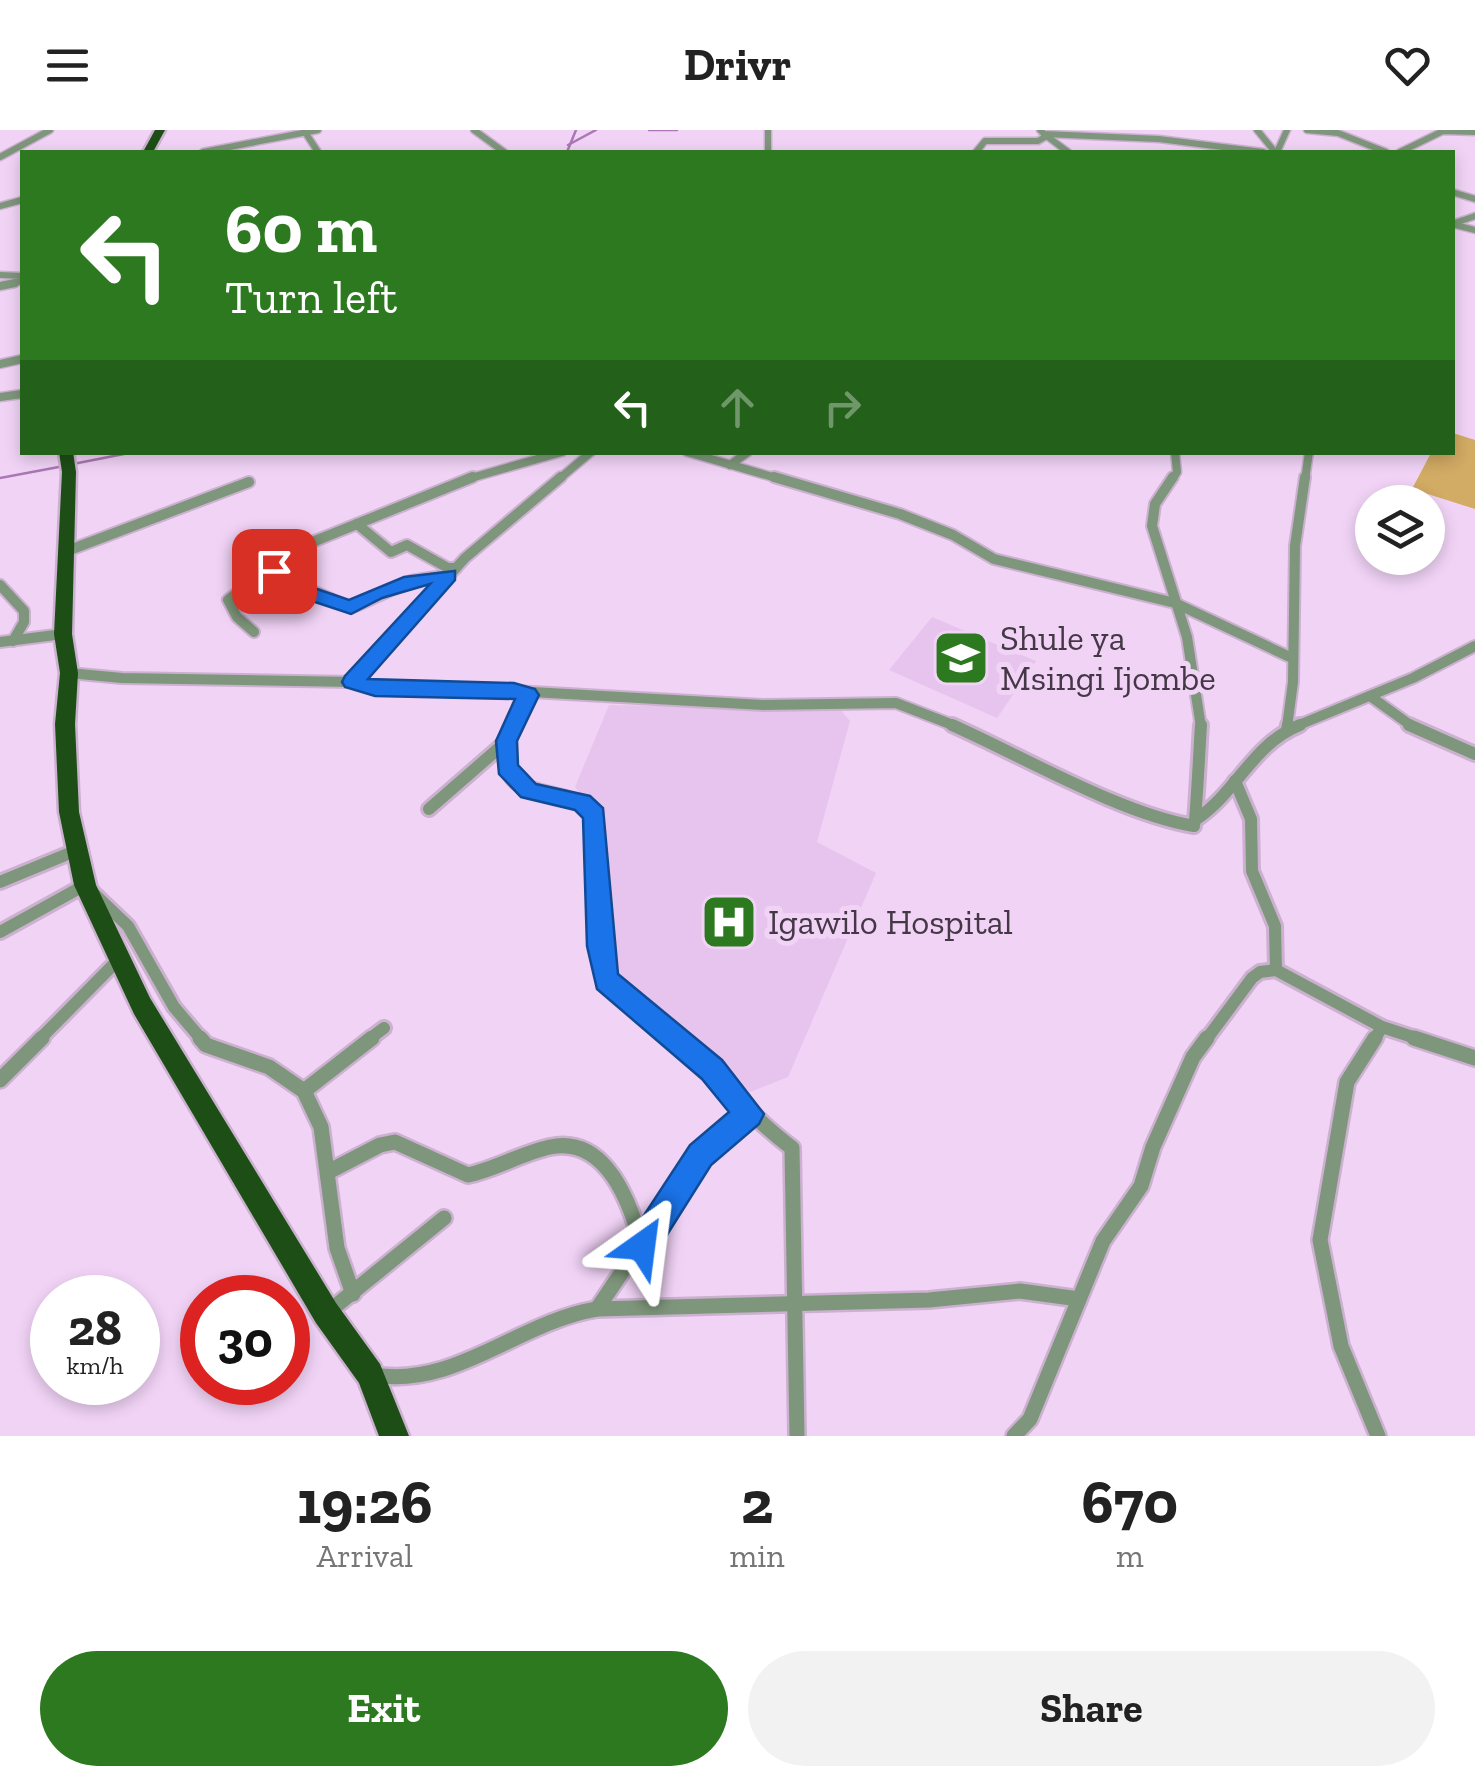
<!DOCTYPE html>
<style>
:root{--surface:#fff;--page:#f2f2f2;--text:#222;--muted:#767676;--accent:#2c7920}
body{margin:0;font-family:"Zilla Slab",serif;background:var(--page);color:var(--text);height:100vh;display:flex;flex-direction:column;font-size:38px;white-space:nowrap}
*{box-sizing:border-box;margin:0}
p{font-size:32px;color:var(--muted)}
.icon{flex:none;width:55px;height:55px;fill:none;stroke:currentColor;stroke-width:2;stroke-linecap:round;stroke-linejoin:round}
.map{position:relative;height:1306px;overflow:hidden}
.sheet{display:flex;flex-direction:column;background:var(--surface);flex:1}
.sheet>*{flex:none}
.top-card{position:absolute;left:20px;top:20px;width:1435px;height:305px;border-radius:0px;box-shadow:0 5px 15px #0003;background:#2c7920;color:#fff;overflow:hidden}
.tools{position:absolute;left:1355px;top:355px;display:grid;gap:20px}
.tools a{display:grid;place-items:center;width:90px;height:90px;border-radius:50%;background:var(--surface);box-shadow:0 5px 15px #0003;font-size:50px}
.speed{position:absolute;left:30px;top:1145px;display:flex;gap:20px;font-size:50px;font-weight:700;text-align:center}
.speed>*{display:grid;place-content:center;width:130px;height:130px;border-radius:50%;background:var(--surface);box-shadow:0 5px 15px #0003;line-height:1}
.speed small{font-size:25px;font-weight:400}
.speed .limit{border:15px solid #d22;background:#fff;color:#111}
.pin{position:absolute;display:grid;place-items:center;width:85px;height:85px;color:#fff;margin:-42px;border-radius:20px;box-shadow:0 5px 15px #0006}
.me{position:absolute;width:110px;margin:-55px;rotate:31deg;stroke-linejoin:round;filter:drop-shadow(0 0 8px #0008)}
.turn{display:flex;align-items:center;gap:35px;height:210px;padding:0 40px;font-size:45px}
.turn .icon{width:130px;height:130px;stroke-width:2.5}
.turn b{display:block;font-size:70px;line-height:85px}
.lanes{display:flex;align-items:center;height:95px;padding:0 40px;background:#0003;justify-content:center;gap:50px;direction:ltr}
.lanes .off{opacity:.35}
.eta{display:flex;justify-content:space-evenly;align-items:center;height:170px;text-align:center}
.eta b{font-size:60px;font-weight:700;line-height:70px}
.cta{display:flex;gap:20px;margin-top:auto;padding:20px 40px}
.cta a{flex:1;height:115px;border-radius:60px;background:var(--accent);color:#fff;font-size:40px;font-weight:700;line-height:115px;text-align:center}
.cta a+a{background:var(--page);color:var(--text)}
header{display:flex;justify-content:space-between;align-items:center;height:130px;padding:0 40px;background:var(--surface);font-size:45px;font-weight:700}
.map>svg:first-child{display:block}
.built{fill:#e7c4ed}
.green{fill:#d2ab64}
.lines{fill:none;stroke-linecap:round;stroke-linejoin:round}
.stream{stroke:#ab77b5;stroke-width:2.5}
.minor-far4-casing{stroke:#cbb1cf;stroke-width:9}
.minor-far3-casing{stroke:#cbb1cf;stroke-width:11}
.minor-far2-casing{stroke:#cbb1cf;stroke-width:14}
.minor-far1-casing{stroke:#cbb1cf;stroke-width:18}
.minor-casing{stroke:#cbb1cf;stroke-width:20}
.trunk-casing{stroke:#cbb1cf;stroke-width:5}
.minor-far4{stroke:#7e967b;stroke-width:6}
.minor-far3{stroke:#7e967b;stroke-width:8}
.minor-far2{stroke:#7e967b;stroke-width:10}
.minor-far1{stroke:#7e967b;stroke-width:12}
.minor{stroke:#7e967b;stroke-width:15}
.trunk{fill:#1d4e16;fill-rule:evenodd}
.route{fill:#1a73e8;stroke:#114b97;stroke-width:2.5}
.labels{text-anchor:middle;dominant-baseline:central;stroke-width:10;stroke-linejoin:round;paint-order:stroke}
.poi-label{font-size:35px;fill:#443846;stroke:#f1d3f6;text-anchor:start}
</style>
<header><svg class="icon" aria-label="menu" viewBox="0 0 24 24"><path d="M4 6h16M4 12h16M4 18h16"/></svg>Drivr<svg class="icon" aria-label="heart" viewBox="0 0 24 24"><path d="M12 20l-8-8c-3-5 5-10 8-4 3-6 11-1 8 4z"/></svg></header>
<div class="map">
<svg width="1475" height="1306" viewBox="0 0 1475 1306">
<rect width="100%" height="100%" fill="#f1d3f6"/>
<g class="built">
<polygon points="932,487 1036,531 997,588 889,540"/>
<polygon points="609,575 840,579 850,591 817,712 876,743 788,947 750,962 604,841 598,686 575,657"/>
</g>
<polygon class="green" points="1453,303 1475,310 1475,379 1412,359 1431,323 1452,322"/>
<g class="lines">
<g class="stream">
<polyline points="649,0 677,0"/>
<polyline points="568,15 596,0"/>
<polyline points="567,22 576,0"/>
<polyline points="73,334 134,322"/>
<polyline points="0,348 64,336"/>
</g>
<g class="minor-far4-casing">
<g id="minor-far4">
<polyline points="474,0 504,22"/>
<polyline points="768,0 768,22"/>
<polyline points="1040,0 1044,4 1159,9 1263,22"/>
<polyline points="1257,0 1275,22"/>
<polyline points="1307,0 1338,3 1386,22"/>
<polyline points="305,2 318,22"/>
<polyline points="1044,4 1068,22"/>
<polyline points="203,22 318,0"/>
<polyline points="976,22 985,11 1038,11 1045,7"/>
<polyline points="1277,22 1287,0"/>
<polyline points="1400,22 1443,1 1475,2"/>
<polyline points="0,27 50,0"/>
<polyline points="1452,62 1475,69"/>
<polyline points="0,76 22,70"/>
<polyline points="1452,94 1475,86"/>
<polyline points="1452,94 1475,100"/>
<polyline points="0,145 22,146"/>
<polyline points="4,155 22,151"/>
</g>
</g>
<g class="minor-far3-casing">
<g id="minor-far3">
<polyline points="0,156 15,153"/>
<polyline points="0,234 22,229"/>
<polyline points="0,267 22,264"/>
<polyline points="687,322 783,350"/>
<polyline points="730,335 748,322"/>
<polyline points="464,350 562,322"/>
<polyline points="558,350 591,322"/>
<polyline points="1172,350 1177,342 1175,322"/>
<polyline points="1305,350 1309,322"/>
</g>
</g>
<g class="minor-far2-casing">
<g id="minor-far2">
<polyline points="774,347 900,384 953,405 994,429 1175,473 1292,528"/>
<polyline points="1173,347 1155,374 1152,396 1187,507 1201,597"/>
<polyline points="357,394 391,422 407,415 448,438 456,438"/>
<polyline points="67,421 249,352"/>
<polyline points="265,440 351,478 411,451 449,445"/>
<polyline points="0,455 24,481 24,492 13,511"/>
<polyline points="254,502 237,487 228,470 260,445 273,428 473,347"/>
<polyline points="0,512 63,504"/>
<polyline points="69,543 122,548 353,552 375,558 514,561 763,575 896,573 958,597"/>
<polyline points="353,552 465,428 561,347"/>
<polyline points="1370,566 1413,597"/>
<polyline points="512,597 528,565"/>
<polyline points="1287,597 1293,552 1295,416 1305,347"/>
<polyline points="1294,597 1413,548 1475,516"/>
</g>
</g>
<g class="minor-far1-casing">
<g id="minor-far1">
<path d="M513,595C484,683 559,647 595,685L600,816L606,850L677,910"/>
<path d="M952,595C1022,626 1121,684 1194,696C1196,691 1200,608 1201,595"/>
<polyline points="1409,595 1475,624"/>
<polyline points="1287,600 1288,595"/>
<polyline points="1235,651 1251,689 1252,741 1275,796 1276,840"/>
<polyline points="429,679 507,611"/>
<path d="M1198,688C1237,661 1254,613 1300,595"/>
<polyline points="0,752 75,721"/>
<polyline points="0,802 85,755 128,796 174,877 202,910"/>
<polyline points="39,910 119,829"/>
<polyline points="368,910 384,898"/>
<polyline points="1206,910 1252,848 1260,842 1276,840 1382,897 1422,910"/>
<polyline points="1374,910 1382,897"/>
</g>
</g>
<g class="minor-casing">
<g id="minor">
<polyline points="200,908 206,915 269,937 304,961 321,997 337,1118 353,1164"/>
<path d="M674,908C716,943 748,985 792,1018L797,1306"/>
<polyline points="1375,908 1347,952 1320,1110 1341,1216 1378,1306"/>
<polyline points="1414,908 1475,928"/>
<polyline points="0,950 42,908"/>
<polyline points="304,961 372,908"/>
<path d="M328,1042L380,1015L395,1012L468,1045C496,1039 522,1023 550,1017C607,1005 631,1075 642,1116"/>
<polyline points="597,1179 701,1025 749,984"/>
<polyline points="327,1183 444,1088"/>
<path d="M374,1245C456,1258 518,1192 597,1179L929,1170L1020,1161L1079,1169"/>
<polyline points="1014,1306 1030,1289 1103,1111 1141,1056 1153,1017 1193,927 1207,908"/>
</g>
</g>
<g class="trunk-casing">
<g id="trunk">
<polygon points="155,0 165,0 153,22 143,22"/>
<polygon points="59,322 73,322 76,342 72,504 78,543 75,594 79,682 96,755 150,868 336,1173 380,1234 409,1306 379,1306 359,1253 316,1193 134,884 74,755 59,682 55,594 60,543 54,504 62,342"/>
</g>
</g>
<use href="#minor-far4" class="minor-far4"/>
<use href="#minor-far3" class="minor-far3"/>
<use href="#minor-far2" class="minor-far2"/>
<use href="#minor-far1" class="minor-far1"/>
<use href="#minor" class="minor"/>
<use href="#trunk" class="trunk"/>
</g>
<polygon class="route" points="274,435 317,459 349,470 404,447 455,441 455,450 368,549 514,553 535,559 539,565 517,611 518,635 536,654 590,666 603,678 618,844 722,930 764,984 759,994 711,1035 653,1127 642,1132 631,1127 626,1116 631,1105 690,1015 729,982 702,949 597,859 587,816 583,688 575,680 521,667 499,644 496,611 515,569 375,566 345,557 342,552 345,546 430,454 382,468 351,484 303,468 268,445 268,437"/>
<defs>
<g id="school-square" transform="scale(2.875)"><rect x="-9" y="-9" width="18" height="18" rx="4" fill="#2c7920" stroke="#f1d3f6"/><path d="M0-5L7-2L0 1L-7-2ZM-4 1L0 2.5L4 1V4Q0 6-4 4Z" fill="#fff"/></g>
<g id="hospital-square" transform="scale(2.875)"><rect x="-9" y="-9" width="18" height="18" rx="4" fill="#2c7920" stroke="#f1d3f6"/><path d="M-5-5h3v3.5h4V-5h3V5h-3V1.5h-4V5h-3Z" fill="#fff"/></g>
</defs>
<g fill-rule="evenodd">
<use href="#school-square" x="961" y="528"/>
<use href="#hospital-square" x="729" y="792"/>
</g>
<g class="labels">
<g class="poi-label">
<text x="1000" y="508">Shule ya<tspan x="1000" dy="40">Msingi Ijombe</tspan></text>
<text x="768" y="792">Igawilo Hospital</text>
</g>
</g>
</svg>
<div class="tools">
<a><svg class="icon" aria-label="layers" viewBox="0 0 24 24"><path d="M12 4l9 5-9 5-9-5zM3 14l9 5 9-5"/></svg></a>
</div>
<div class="speed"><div>28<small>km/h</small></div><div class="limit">30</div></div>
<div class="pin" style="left:274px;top:441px;background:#d93025"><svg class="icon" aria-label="arrive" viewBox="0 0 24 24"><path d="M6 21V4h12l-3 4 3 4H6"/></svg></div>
<svg class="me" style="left:642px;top:1116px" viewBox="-20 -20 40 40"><path d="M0-17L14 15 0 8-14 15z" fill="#1a73e8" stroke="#fff" stroke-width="4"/></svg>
<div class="top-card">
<div class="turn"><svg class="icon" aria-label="left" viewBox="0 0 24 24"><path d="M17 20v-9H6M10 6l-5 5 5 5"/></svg><div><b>60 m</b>Turn left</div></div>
<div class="lanes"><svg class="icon" aria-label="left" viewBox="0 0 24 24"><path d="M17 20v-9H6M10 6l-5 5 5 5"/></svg><svg class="icon off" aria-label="ahead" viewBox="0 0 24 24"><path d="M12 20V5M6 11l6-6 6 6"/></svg><svg class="icon off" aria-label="right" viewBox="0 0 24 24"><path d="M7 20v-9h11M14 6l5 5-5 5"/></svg></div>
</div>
</div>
<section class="sheet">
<div class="eta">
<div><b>19:26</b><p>Arrival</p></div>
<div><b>2</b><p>min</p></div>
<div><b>670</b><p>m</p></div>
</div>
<div class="cta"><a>Exit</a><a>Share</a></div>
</section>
